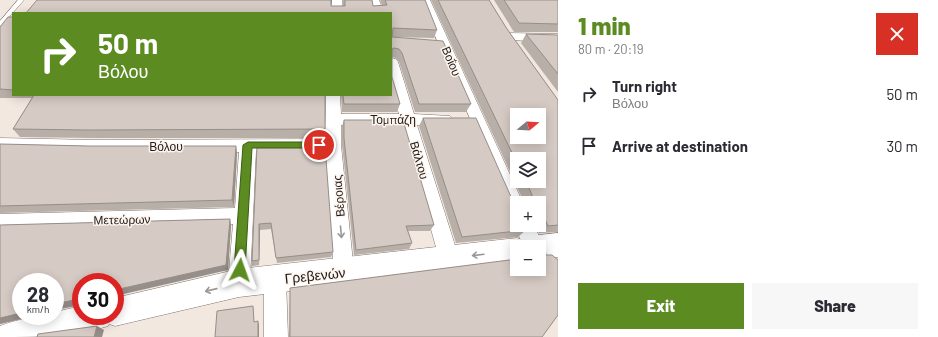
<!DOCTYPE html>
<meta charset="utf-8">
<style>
:root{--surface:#fff;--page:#f7f7f7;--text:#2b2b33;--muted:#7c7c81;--accent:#5c8c21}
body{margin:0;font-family:Barlow,sans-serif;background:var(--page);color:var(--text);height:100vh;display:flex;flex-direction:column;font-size:15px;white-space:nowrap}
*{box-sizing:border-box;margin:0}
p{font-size:13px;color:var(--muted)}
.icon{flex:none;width:22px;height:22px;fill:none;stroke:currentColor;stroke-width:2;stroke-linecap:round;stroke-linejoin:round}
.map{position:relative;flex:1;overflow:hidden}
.drawer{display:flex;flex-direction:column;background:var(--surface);width:380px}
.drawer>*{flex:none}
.top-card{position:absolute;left:12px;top:12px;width:380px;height:84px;border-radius:0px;box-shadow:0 2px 10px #0003;background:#5c8c21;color:#fff;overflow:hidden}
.needle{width:26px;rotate:72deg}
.tools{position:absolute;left:510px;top:108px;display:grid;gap:8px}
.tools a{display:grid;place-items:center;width:36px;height:36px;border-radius:0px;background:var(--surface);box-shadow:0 2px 10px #0003;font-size:20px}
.speed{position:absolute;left:12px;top:273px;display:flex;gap:8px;font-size:20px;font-weight:700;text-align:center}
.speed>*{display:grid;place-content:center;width:52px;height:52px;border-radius:50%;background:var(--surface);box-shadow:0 2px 10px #0003;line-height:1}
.speed small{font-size:10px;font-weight:400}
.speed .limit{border:6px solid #d22;background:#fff;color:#111}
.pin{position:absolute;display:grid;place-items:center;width:34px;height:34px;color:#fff;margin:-17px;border:2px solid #fff;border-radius:50%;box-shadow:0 1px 4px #0007}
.me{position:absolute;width:44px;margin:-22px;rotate:4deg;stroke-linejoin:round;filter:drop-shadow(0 0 3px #0008)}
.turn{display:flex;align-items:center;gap:14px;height:84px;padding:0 20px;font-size:18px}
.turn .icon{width:52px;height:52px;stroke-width:2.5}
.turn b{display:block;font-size:28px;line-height:34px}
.round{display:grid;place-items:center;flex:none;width:42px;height:42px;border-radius:0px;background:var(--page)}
.head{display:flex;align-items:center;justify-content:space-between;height:68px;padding:0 20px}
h1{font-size:24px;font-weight:800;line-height:30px;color:var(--accent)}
.cta{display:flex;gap:8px;margin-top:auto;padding:8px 20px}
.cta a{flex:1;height:46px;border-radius:0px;background:var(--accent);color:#fff;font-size:16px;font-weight:800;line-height:46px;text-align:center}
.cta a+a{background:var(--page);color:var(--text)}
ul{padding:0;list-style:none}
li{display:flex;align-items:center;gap:12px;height:52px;padding:0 20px}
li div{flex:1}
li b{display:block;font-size:15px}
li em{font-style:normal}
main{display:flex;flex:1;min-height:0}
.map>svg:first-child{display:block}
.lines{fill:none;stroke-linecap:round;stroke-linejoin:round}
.lane-casing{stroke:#7f756f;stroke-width:1}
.street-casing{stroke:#7f756f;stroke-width:1}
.secondary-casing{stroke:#7f756f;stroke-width:1}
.lane{fill:#fff;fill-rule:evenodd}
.street{fill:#fff;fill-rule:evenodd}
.secondary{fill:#fff;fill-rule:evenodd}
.wall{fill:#b8afa9;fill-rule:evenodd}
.shaded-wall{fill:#968e89}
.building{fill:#d6cbc4;stroke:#968e89;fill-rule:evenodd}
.oneway{stroke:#9a9897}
.route{fill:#5c8c21;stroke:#3c5b15}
.labels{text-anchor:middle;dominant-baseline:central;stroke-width:3;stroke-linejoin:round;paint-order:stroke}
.street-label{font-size:12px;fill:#1e1a17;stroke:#fef5ef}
.near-street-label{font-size:14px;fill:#1e1a17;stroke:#fef5ef}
</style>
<main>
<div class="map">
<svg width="558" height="337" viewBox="0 0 558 337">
<rect width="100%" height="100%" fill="#f3e8e0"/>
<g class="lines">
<g class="lane-casing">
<polygon id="lane" points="18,0 24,0 2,25 0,26 0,21"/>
</g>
<g class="street-casing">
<g id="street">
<polygon points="332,0 342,0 343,13 331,13"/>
<polygon points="369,0 379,0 384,13 372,13"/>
<polygon points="420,0 430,0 523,203 517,203 517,217 510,215 508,209"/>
<polygon points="509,33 558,34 558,42 505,40 503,37 505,34"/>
<polygon points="391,58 396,59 398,62 414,114 450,116 453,120 450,124 417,125 459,258 456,265 449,268 442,265 439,258 402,125 341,125 341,145 354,272 351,279 344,282 337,279 334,272 325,151 256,151 250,283 246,290 239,293 232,290 228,283 233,224 0,230 0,214 235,208 239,152 94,152 0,150 0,138 94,140 325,139 326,95 340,95 341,114 399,114 391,86"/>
<polygon points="517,220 517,225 534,225 544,247 541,254 539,254 539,247 524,247 514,225"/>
<polygon points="275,270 282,273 286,280 288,337 264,337 264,280 268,273"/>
</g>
</g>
<g class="secondary-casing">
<path id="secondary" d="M558,233V257L539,259V247H517V262L344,285L239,297L115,326L109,324L108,326C74,337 37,337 0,337V326C18,319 36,316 55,316V312L81,306V316H115V298L239,269L517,238L526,241L527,244L530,239L539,235Z"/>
</g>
<use href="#lane" class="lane"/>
<use href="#street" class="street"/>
<use href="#secondary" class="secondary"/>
</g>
<g class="wall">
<polygon points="343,0 372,0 373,6 382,5 380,0 425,0 437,30 434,38 392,37 471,104 466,112 415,112 399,62 396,58 392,57 392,77 400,104 397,112 342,112 341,95 391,95 331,6 343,6"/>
<path d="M431,0H489L507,29L558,100V232L539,233L536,225H539V203H520L523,200ZM517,159L539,181H517Z"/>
<polygon points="494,0 558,0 558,32 514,32"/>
<polygon points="13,17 13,95 325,95 325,129 324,138 94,138 20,137 13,129 32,98 0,98 0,27"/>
<polygon points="526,34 558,35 558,92 521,43"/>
<polygon points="423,118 516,208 517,225 526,230 518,237 456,243 419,126"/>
<polygon points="344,120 434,225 430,231 408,231 412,243 409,249 354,255 342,145 342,126"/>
<polygon points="0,144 89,146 236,146 237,154 234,207 0,213"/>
<polygon points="257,146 333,252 331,257 277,263 271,229 260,230 259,265 252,266 252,261"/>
<polygon points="230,219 231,226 228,270 81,282 81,314 76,310 76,306 55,282 21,316 33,316 0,324 0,225"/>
<polygon points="526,243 541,243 545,247 546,255 552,255 558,260 558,315 542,337 289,337 290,288 517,259 517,269 539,269 539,247 520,247"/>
</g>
<g class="shaded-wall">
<polygon points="236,146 237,154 234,207 232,200"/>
<polygon points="230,219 231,226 228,270 115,296 115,290"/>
<polygon points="259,224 260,230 259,265"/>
<polygon points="74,300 81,305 55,310 55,304"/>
<polygon points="21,313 21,316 33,316 0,324 0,318"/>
<polygon points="258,321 259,325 259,337 258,337"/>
<polygon points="97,326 104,330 102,337 94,337"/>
</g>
<g class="building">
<polygon points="37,0 331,0 331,6 345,6 345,0 372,0 373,6 387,5 385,0 425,0 437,30 393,28 392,37 443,41 471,104 419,104 402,53 399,49 394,48 392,49 392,77 400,104 344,104 343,95 391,95 391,13 26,13"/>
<path d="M438,0H489L507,29L558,100V225L548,226L544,217H539V203H526V197H532V195L526,181H539V159H517V163ZM517,115H539V137H517Z"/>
<polygon points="504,0 558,0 558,24 519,23"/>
<polygon points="8,17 13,17 13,90 0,89 0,27"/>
<polygon points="526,34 558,35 558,74"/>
<polygon points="34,95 325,95 325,129 89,130 13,129"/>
<polygon points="423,118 476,118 516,208 517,208 517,225 524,225 526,230 462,237"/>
<polygon points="344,120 403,120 434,225 406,226 412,243 356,250 344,138"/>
<polygon points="0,144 89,146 236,146 232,200 0,206"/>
<polygon points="257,146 325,146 333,252 276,258 271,223 259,224 259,260 252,261"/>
<polygon points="230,219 226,265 115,290 115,282 81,282 81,310 76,310 76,302 74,300 55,304 55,282 21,282 21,313 0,318 0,225"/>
<polygon points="526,243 541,243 545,247 546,255 552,255 558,260 558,315 542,337 290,337 290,288 517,259 517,269 539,269 539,247 525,247"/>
<polygon points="253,306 254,322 258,321 258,337 215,337 217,311"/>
<polygon points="97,326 94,337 37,337 38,334"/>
</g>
<defs><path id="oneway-shaft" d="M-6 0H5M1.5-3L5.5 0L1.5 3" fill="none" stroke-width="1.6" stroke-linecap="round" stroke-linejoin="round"/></defs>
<g class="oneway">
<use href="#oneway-shaft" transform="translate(341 232) rotate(85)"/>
<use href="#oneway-shaft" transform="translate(478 255) rotate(173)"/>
<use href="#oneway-shaft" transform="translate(211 290) rotate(167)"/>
</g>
<polygon class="route" points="248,142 319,142 323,145 319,148 252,148 245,270 243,273 240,275 236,273 234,270 243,145"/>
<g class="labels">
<g class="street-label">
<text transform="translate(452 61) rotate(67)">Βοΐου</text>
<text x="393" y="119">Τομπάζη</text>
<text x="166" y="146">Βόλου</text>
<text transform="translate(420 160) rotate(74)">Βάλτου</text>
<text transform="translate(338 196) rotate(-95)">Βέροιας</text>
<text transform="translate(122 219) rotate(-1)">Μετεώρων</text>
</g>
<g class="near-street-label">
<text transform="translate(315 275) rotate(-6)">Γρεβενών</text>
</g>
</g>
</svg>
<div class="tools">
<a><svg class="needle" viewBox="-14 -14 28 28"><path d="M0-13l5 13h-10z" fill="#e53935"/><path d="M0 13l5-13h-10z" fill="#7c7c81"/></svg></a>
<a><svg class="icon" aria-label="layers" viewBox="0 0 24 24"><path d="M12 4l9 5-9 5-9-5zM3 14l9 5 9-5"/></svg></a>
<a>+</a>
<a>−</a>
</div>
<div class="speed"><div>28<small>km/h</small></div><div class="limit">30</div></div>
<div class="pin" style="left:319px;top:145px;background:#d93025"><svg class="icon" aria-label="arrive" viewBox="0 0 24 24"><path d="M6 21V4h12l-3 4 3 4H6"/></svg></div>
<svg class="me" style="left:240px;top:270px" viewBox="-20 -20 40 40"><path d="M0-17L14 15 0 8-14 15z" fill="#5c8c21" stroke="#fff" stroke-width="4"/></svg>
<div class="top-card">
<div class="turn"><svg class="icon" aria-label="right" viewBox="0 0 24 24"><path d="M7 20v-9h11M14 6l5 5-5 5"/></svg><div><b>50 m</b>Βόλου</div></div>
</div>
</div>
<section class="drawer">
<div class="head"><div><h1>1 min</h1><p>80 m · 20:19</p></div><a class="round" style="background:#d93025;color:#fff"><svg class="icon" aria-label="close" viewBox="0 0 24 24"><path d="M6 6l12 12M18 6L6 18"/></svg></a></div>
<ul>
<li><svg class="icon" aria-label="right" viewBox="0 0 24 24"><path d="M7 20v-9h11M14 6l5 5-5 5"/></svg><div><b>Turn right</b><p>Βόλου</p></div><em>50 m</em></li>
<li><svg class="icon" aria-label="arrive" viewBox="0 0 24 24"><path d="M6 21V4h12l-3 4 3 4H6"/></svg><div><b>Arrive at destination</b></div><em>30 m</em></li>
</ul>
<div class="cta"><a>Exit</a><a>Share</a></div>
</section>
</main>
